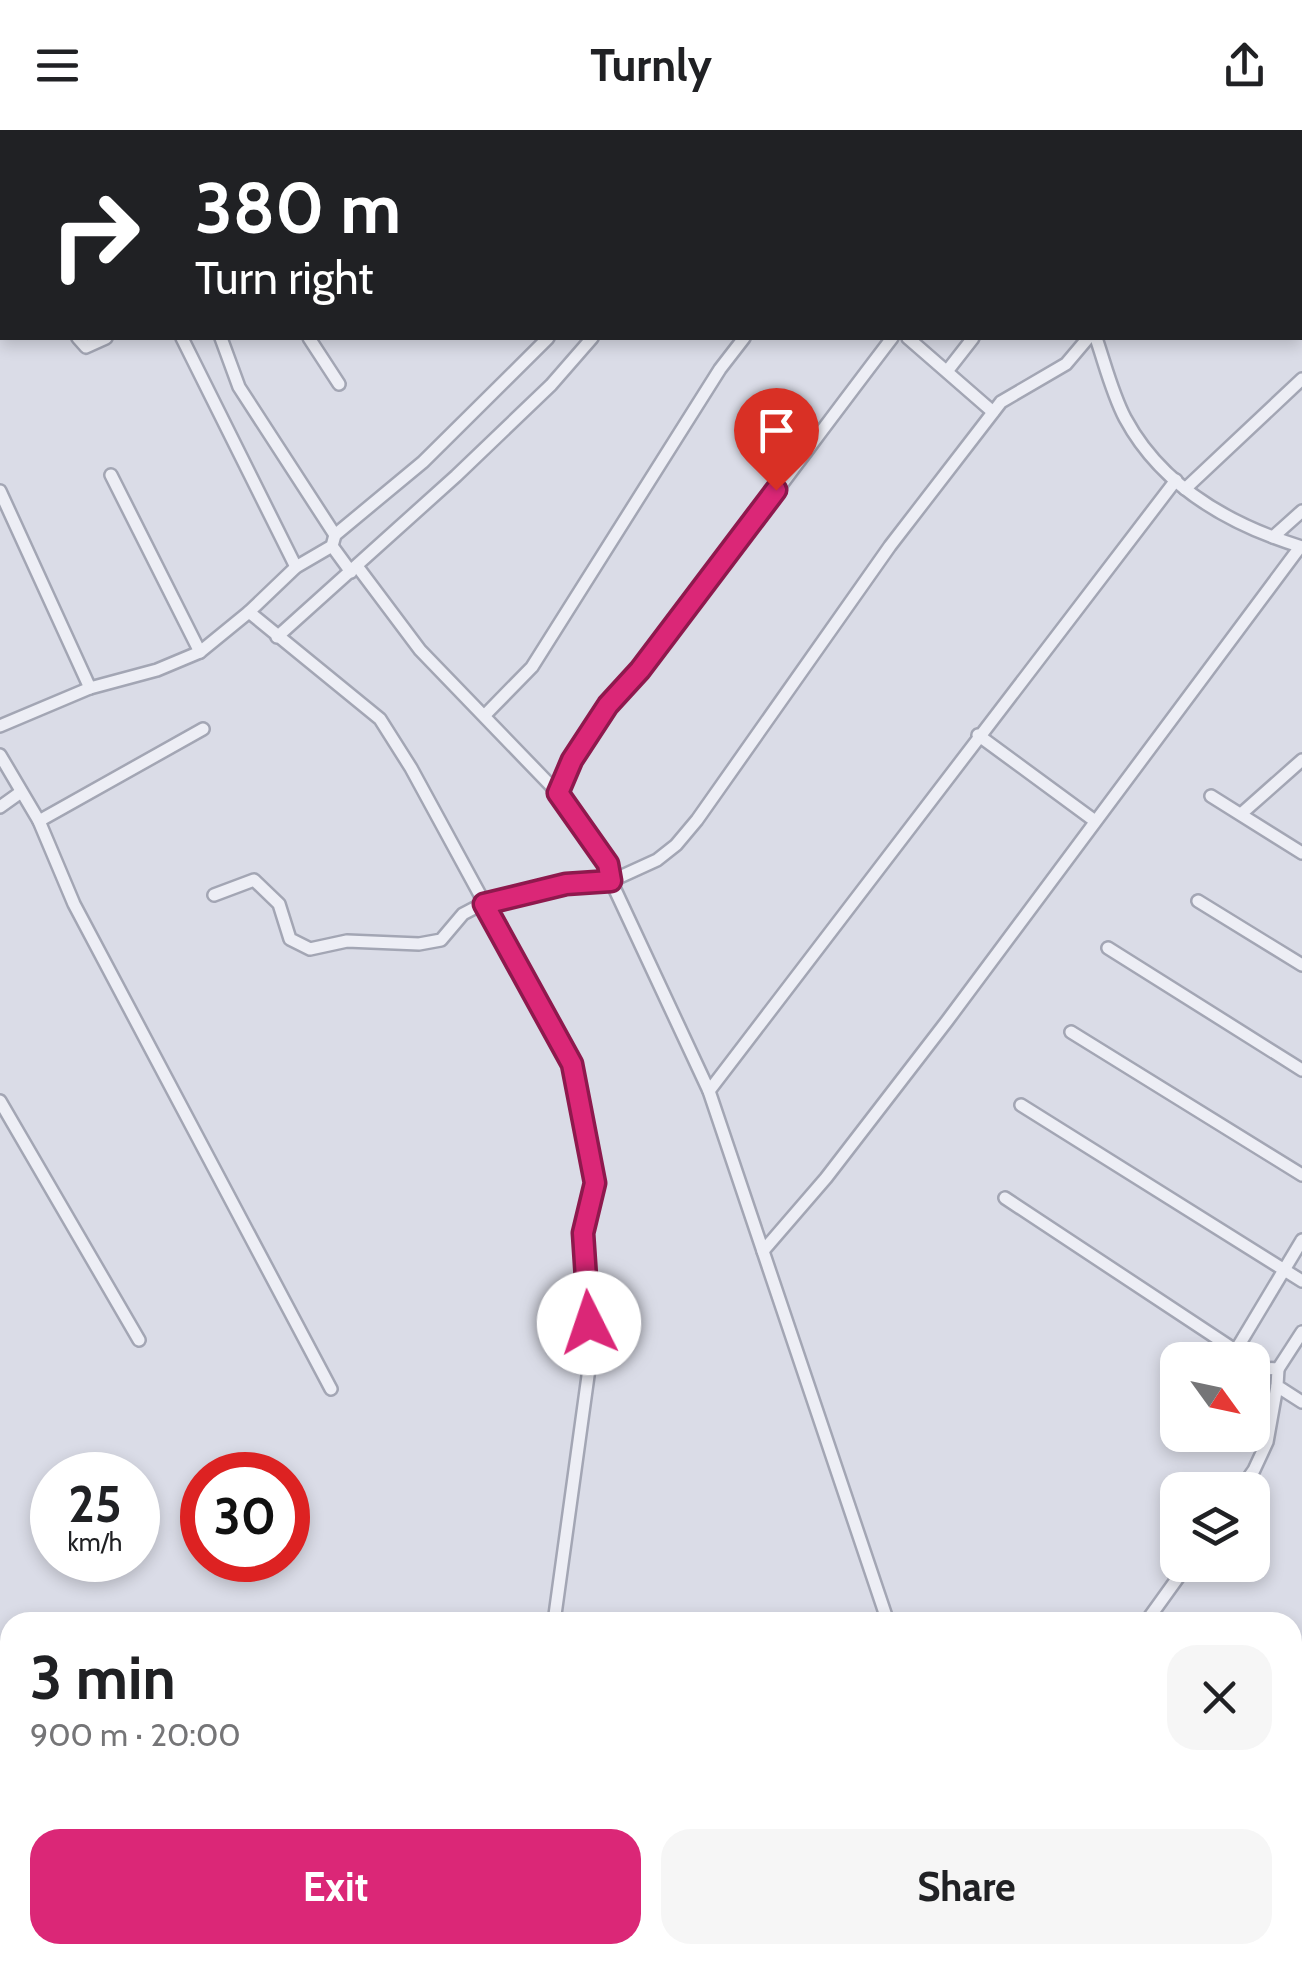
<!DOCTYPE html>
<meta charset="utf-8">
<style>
:root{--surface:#fff;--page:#f6f6f6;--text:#202124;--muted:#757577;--accent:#db2777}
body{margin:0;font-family:Cabin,sans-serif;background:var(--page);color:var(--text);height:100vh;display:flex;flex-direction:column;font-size:38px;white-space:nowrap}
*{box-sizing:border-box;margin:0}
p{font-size:32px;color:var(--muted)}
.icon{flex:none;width:55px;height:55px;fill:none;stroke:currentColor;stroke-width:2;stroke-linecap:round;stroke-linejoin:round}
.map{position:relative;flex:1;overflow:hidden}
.drawer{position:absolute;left:0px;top:1482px;width:1302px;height:352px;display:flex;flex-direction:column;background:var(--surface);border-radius:30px 30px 0 0;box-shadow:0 5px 15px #0003}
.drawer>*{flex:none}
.top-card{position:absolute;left:0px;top:0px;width:1302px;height:210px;box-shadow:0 5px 15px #0003;background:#202124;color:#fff;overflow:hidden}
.needle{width:65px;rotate:123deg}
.fabs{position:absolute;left:1160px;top:1212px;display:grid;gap:20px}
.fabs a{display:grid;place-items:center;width:110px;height:110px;border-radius:20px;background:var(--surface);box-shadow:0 5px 15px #0003;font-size:50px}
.speed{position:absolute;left:30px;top:1322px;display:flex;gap:20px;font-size:50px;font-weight:700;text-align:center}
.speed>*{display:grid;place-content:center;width:130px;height:130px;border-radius:50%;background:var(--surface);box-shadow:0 5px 15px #0003;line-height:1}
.speed small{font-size:25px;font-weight:400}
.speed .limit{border:15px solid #d22;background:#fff;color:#111}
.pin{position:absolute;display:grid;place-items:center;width:85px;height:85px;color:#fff;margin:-102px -42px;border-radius:50% 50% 50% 0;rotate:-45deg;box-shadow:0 0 10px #0007}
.pin .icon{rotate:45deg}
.me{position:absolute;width:110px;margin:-55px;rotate:356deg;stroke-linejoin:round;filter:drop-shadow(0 0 8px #0008)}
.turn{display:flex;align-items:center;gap:35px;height:210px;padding:0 30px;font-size:45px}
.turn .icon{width:130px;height:130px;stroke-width:2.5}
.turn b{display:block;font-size:70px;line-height:85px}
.round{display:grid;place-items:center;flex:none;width:105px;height:105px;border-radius:30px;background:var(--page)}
.overview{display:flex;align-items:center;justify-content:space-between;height:170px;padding:0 30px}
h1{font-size:60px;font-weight:800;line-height:75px}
.primary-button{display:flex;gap:20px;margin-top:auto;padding:20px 30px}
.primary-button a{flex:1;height:115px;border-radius:30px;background:var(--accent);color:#fff;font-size:40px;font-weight:800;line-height:115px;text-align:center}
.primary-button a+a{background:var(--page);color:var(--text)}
header{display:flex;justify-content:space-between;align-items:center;height:130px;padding:0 30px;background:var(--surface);font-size:45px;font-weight:800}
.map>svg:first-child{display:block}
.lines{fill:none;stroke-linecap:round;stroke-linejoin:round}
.minor-casing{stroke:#a3a6b4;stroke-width:16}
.highway-casing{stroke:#80859f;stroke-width:20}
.minor{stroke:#edeef5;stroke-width:11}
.highway{stroke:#fff;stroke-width:15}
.route-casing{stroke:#8e194d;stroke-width:25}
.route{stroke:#db2777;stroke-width:18}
</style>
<header><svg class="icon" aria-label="menu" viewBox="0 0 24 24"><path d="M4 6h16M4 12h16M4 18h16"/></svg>Turnly<svg class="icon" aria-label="share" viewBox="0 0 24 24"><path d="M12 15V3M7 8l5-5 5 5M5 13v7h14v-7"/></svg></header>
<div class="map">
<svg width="1302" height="1834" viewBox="0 0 1302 1834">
<rect width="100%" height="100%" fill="#dadce7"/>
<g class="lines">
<g class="minor-casing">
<g id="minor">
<polyline points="84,0 85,2"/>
<polyline points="683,0 685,2"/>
<polyline points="1030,0 1031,2"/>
<polyline points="382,2 387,0"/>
<polyline points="644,2 645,0"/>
<polyline points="741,2 744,0"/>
<polyline points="933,2 935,0"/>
<polyline points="1173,2 1176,0"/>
<polyline points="1261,2 1263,0"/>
<polyline points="0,51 2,56"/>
<polyline points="1300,127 1302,126"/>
<polyline points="78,208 86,217 106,208"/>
<polyline points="182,208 296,437"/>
<polyline points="221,208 239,257 335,405"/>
<polyline points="309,208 339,254"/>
<polyline points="908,208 993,282"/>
<path d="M1096,208C1105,234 1112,263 1125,288C1162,357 1230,395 1302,417"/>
<polyline points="948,240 973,208"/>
<polyline points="111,345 200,522"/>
<polyline points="1185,359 1302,249"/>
<polyline points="0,361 90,558"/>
<polyline points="1273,407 1302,381"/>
<polyline points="332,416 351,442"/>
<polyline points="357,436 420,520 558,663 608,735 611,751 709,961 888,1492"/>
<polyline points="249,482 380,589 411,638 572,934 595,1053 583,1103 592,1217 554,1492"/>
<polyline points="277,507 456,346 551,255 592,208"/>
<polyline points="485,585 532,537 720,239 744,208"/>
<polyline points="0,596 90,558 157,540 200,522 249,482 296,437 332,416 335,405 423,332 548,208"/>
<polyline points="978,605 1095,691"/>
<polyline points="0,625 39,691 74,774 331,1259"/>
<path d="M558,663C588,592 642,537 689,476C758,387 824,297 892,208"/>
<polyline points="1211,666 1302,723"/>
<polyline points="0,677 21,662"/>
<polyline points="1241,684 1302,630"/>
<polyline points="39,691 203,599"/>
<polyline points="214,765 254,750 279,774 290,809 310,819 347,811 419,814 441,810 463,784 484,773 566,753 611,751 657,730 676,715 697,690 890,416 1001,272 1066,234 1088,208"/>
<polyline points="1198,771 1302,835"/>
<polyline points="1108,818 1302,940"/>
<polyline points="1071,902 1302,1045"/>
<polyline points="709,961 1176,350"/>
<polyline points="0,971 139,1210"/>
<polyline points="1021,975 1302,1151"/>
<polyline points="1005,1068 1250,1230"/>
<polyline points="763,1121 826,1048 947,891 1300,417"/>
<polyline points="1236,1220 1302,1110"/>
<polyline points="1252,1232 1261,1238 1278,1239 1277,1256 1302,1272"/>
<polyline points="1278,1239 1302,1202"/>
<polyline points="1240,1360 1254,1340 1267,1312 1277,1256"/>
<polyline points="1146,1492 1187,1435"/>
</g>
</g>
<g class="highway-casing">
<g id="highway">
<polyline points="0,1753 10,1760"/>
<polyline points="0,1767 10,1774"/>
<polyline points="80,1825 93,1834"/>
<polyline points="102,1825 114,1834"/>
</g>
</g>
<use href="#minor" class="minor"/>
<use href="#highway" class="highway"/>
</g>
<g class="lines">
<g class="route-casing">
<polyline id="route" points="589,1193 583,1103 595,1053 572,934 484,774 566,754 611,751 608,734 558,663 572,630 608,575 640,540 776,360"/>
</g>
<use href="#route" class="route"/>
</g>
</svg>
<div class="fabs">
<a><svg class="needle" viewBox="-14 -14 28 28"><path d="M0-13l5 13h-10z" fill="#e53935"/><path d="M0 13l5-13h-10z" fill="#757577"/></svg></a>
<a><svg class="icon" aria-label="layers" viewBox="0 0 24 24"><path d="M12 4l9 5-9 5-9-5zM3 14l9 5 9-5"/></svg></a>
</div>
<div class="speed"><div>25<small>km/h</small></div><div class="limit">30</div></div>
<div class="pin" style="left:776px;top:360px;background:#d93025"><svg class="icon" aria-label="arrive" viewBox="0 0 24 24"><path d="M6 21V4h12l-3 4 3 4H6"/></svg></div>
<svg class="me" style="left:589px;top:1193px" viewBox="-20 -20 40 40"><circle r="19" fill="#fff"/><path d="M0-13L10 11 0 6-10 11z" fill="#db2777"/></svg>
<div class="top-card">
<div class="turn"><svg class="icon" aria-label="right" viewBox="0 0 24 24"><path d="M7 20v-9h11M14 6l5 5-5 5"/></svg><div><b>380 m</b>Turn right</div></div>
</div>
<section class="drawer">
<div class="overview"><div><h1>3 min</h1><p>900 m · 20:00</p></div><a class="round"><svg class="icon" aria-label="close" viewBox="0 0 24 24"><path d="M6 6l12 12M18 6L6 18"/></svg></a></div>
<div class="primary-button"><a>Exit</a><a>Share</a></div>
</section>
</div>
